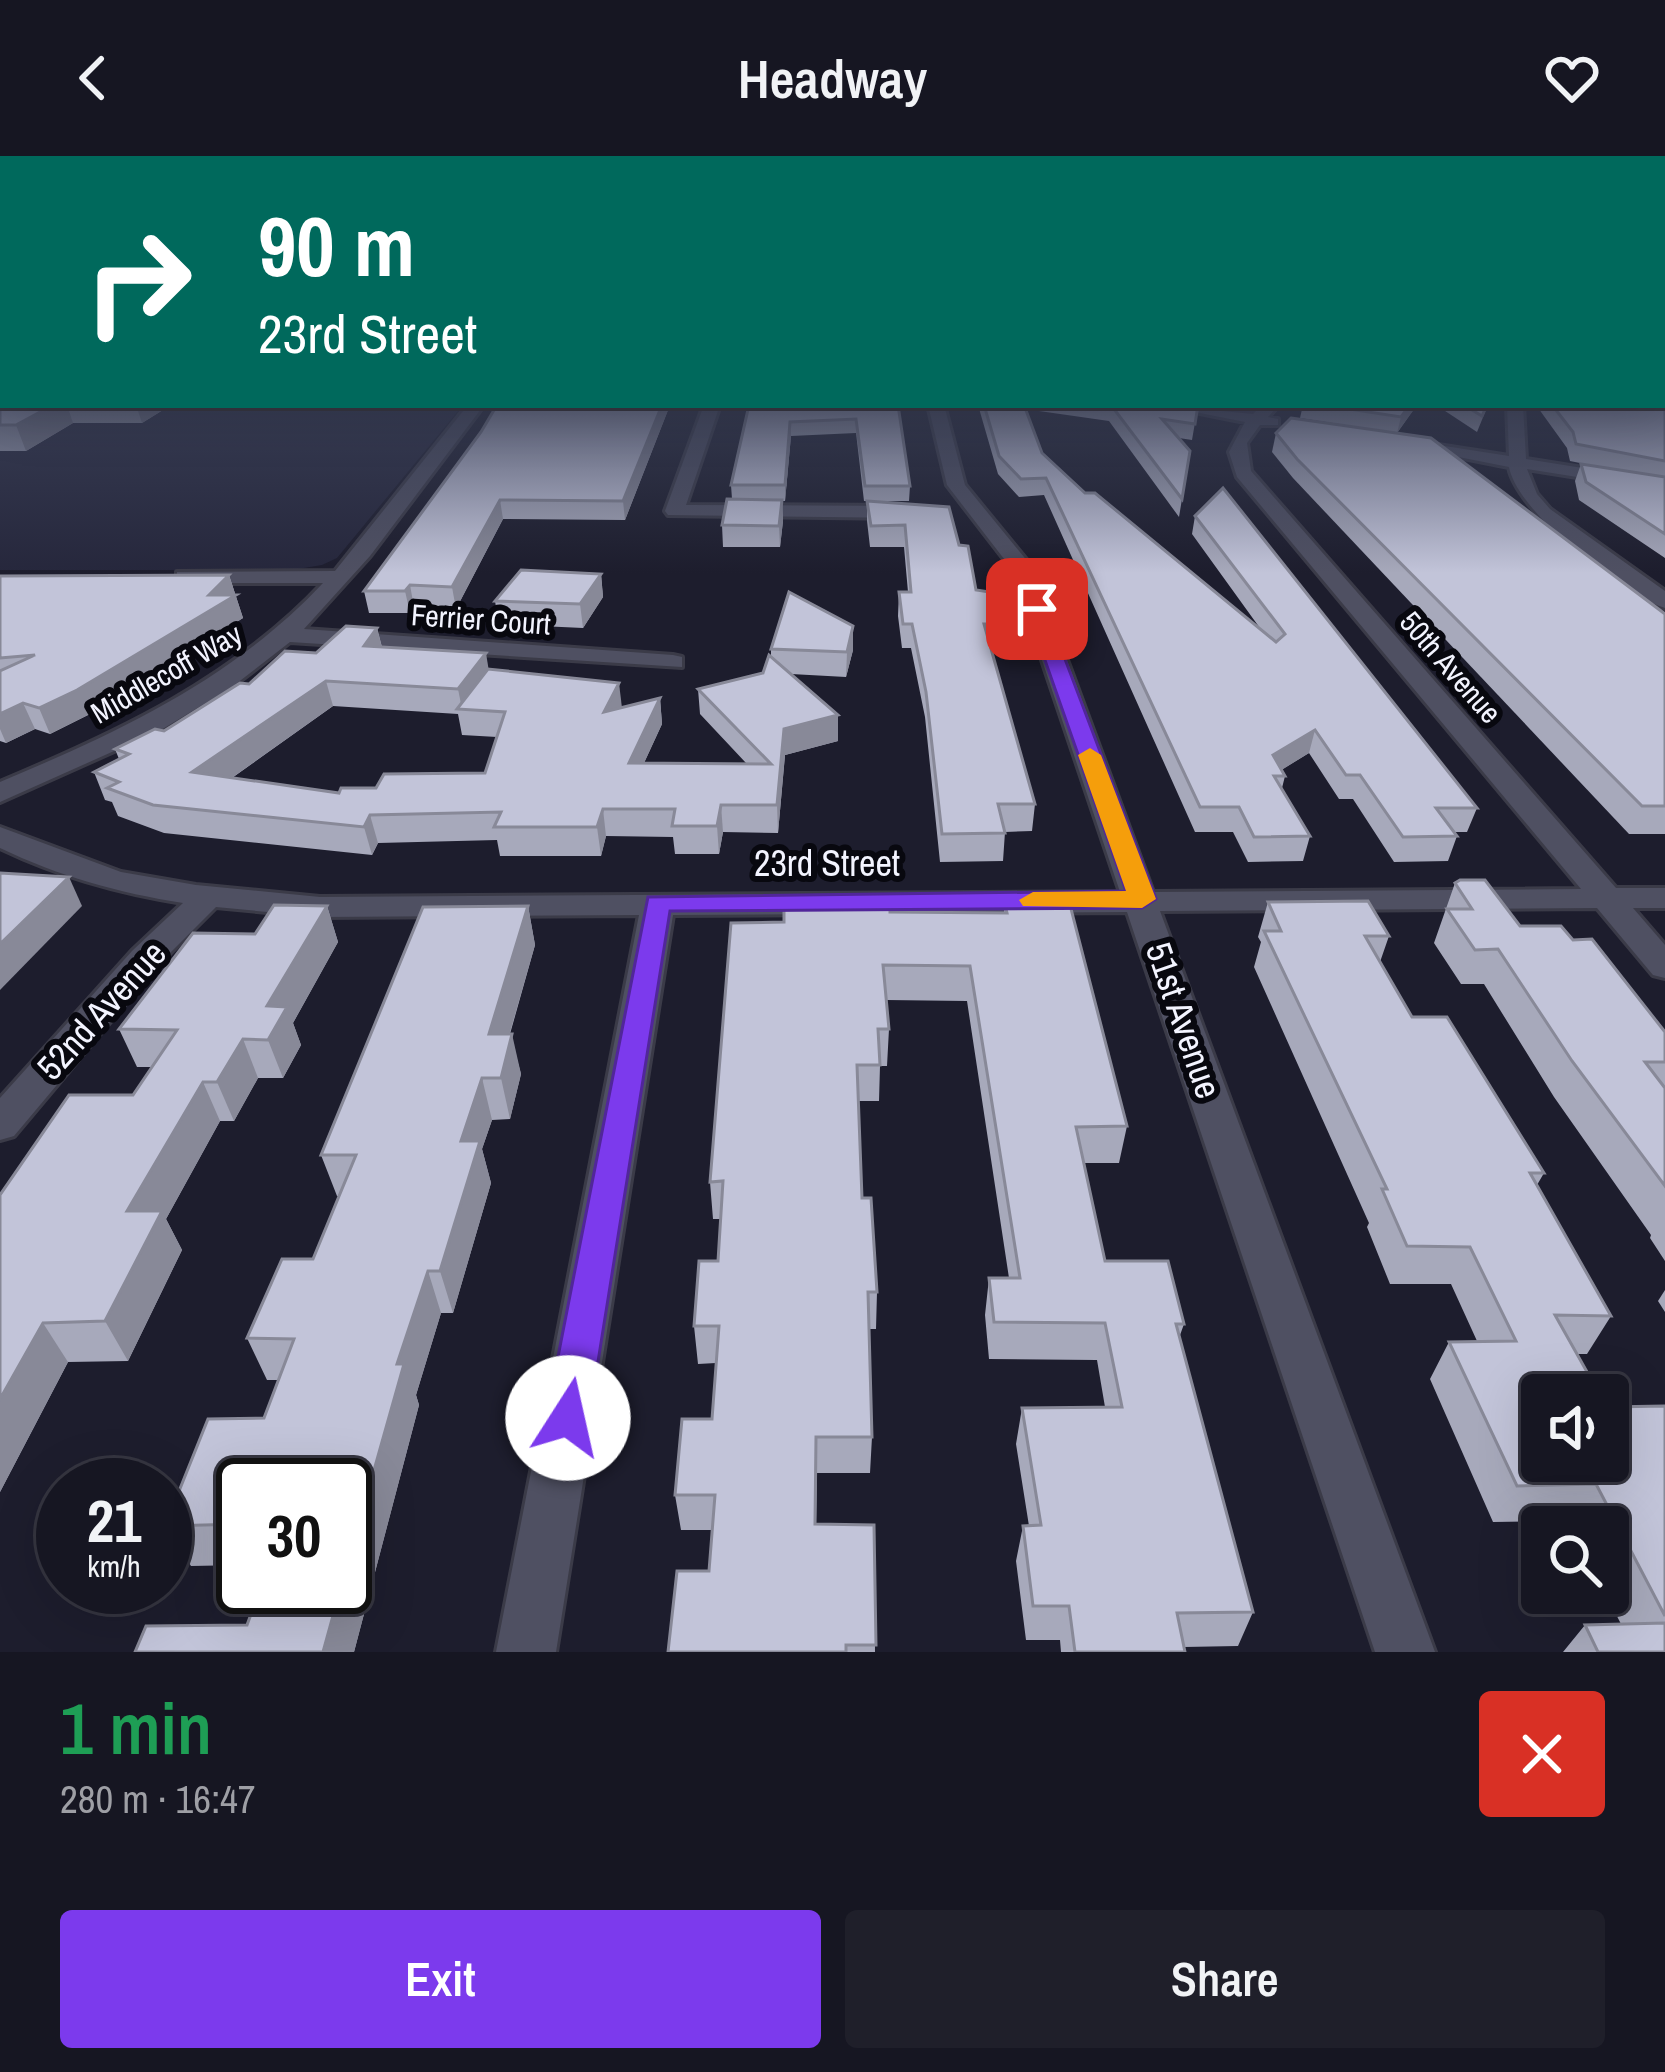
<!DOCTYPE html>
<meta charset="utf-8">
<style>
:root{--surface:#161622;--page:#1f1f2a;--text:#f1f3f6;--muted:#9e9fa5;--line:#353540;--accent:#7c3aed}
body{margin:0;font-family:"Archivo Narrow",sans-serif;background:var(--page);color:var(--text);height:100vh;display:flex;flex-direction:column;font-size:45px;white-space:nowrap}
*{box-sizing:border-box;margin:0}
p{font-size:39px;color:var(--muted)}
.icon{flex:none;width:66px;height:66px;fill:none;stroke:currentColor;stroke-width:2;stroke-linecap:round;stroke-linejoin:round}
.map{position:relative;height:1496px;overflow:hidden}
.sheet{display:flex;flex-direction:column;background:var(--surface);flex:1}
.sheet>*{flex:none}
.banner{position:absolute;left:0px;top:0px;width:1665px;height:252px;box-shadow:0 12px 48px #0002,0 0 0 3px var(--line);background:#00695c;color:#fff;overflow:hidden}
.buttons{position:absolute;left:1521px;top:1218px;display:grid;gap:24px}
.buttons a{display:grid;place-items:center;width:108px;height:108px;border-radius:12px;background:var(--surface);box-shadow:0 12px 48px #0002,0 0 0 3px var(--line);font-size:60px}
.speed{position:absolute;left:36px;top:1302px;display:flex;gap:24px;font-size:60px;font-weight:700;text-align:center}
.speed>*{display:grid;place-content:center;width:156px;height:156px;border-radius:50%;background:var(--surface);box-shadow:0 12px 48px #0002,0 0 0 3px var(--line);line-height:1}
.speed small{font-size:30px;font-weight:400}
.speed .limit{border:6px solid #111;border-radius:18px;background:#fff;color:#111}
.pin{position:absolute;display:grid;place-items:center;width:102px;height:102px;color:#fff;margin:-51px;border-radius:24px;box-shadow:0 6px 18px #0006}
.me{position:absolute;width:132px;margin:-66px;rotate:10deg;stroke-linejoin:round;filter:drop-shadow(0 0 9px #0008)}
.turn{display:flex;align-items:center;gap:42px;height:252px;padding:0 60px;font-size:54px}
.turn .icon{width:156px;height:156px;stroke-width:2.5}
.turn b{display:block;font-size:84px;line-height:102px}
.round{display:grid;place-items:center;flex:none;width:126px;height:126px;border-radius:12px;background:var(--page)}
.summary{display:flex;align-items:center;justify-content:space-between;height:204px;padding:0 60px}
h1{font-size:72px;font-weight:600;line-height:90px;color:#1e9e55}
.action{display:flex;gap:24px;margin-top:auto;padding:24px 60px}
.action a{flex:1;height:138px;border-radius:12px;background:var(--accent);color:#fff;font-size:48px;font-weight:600;line-height:138px;text-align:center}
.action a+a{background:var(--page);color:var(--text)}
header{display:flex;justify-content:space-between;align-items:center;height:156px;padding:0 60px;background:var(--surface);font-size:54px;font-weight:600}
.map>svg:first-child{display:block}
.built{fill:#26273c}
.lines{fill:none;stroke-linecap:round;stroke-linejoin:round}
.minor-casing{stroke:#3b3b48;stroke-width:6}
.minor{fill:#4f5062;fill-rule:evenodd}
.wall{fill:#a7a9bb;fill-rule:evenodd}
.shaded-wall{fill:#888998}
.building{fill:#c2c4d9;stroke:#888998;stroke-width:3}
.route{fill:#7c3aed;stroke:#51269a;stroke-width:3}
.slow{fill:#f59e0b}
.labels{text-anchor:middle;dominant-baseline:central;stroke-width:12;stroke-linejoin:round;paint-order:stroke}
.far-street-label{font-size:30px;fill:#f3f4ff;stroke:#08080f}
.street-label{font-size:36px;fill:#f3f4ff;stroke:#08080f}
</style>
<header><svg class="icon" aria-label="back" viewBox="0 0 24 24"><path d="M15 5l-7 7 7 7"/></svg>Headway<svg class="icon" aria-label="heart" viewBox="0 0 24 24"><path d="M12 20l-8-8c-3-5 5-10 8-4 3-6 11-1 8 4z"/></svg></header>
<div class="map">
<svg width="1665" height="1496" viewBox="0 0 1665 1496">
<rect width="100%" height="100%" fill="#1d1d2d"/>
<polygon class="built" points="0,230 3,249 463,249 337,402 322,409 292,414 0,414"/>
<g class="lines">
<g class="minor-casing">
<g id="minor">
<path d="M468,249H484L370,400L304,473L673,499L682,501V511L290,486L232,531L161,574L0,646V626C119,576 233,523 323,427H185L177,426V416L335,415Z"/>
<polygon points="704,249 720,249 686,349 910,350 920,356 910,362 668,359 665,355"/>
<path d="M928,249H944L965,329L1033,412L1153,736L1581,733L1237,321L1229,296L1245,266L1160,249L1253,258L1262,249H1279L1268,261L1278,263V269H1260L1247,287L1251,315L1616,732H1665V752H1633L1665,789V822L1653,819L1597,752L1160,755L1435,1496H1375L1127,756L673,759L556,1496H496L639,759L320,761L216,751L156,811L14,980L0,984V942L132,795L183,747C119,737 58,720 0,692V671L121,716L196,729L320,741L1120,736L1011,412L947,329Z"/>
<path d="M1507,249H1523L1526,303L1665,325V335L1527,313L1537,338L1550,353L1665,435V452C1622,439 1517,356 1509,311L1398,289L1406,284L1509,300Z"/>
</g>
</g>
<use href="#minor" class="minor"/>
</g>
<g class="wall">
<polygon points="0,208 3,249 171,249 142,267 73,267 26,295 0,295"/>
<polygon points="1665,208 1665,402 1579,344 1575,325 1581,308 1600,311 1570,305 1567,292 1536,249 1662,249"/>
<polygon points="497,249 670,249 625,364 503,363 456,453 414,451 410,457 369,457 364,435 481,276"/>
<polygon points="749,249 898,249 910,330 909,345 874,345 959,389 976,434 1003,468 1001,492 991,492 1035,648 1032,675 1005,676 1003,705 940,706 925,561 911,492 902,492 898,460 899,436 908,436 904,391 870,391 867,365 867,345 864,345 856,277 791,280 785,345 782,345 783,365 780,391 723,391 722,369 732,343 731,329"/>
<polygon points="978,249 1198,249 1192,284 1179,282 1190,295 1179,361 1109,265 1025,253 1042,297 1085,337 1262,475 1192,378 1195,360 1477,652 1467,676 1454,676 1457,680 1448,705 1394,706 1353,643 1339,643 1309,597 1281,614 1285,620 1282,632 1310,680 1303,705 1248,706 1233,676 1195,676 1044,339 1019,341 998,318"/>
<polygon points="1303,249 1417,249 1397,277 1300,262"/>
<polygon points="1436,249 1488,249 1477,276"/>
<polygon points="1276,277 1665,458 1665,678 1629,678 1293,322 1272,296"/>
<polygon points="601,418 603,441 583,472 499,468 495,445"/>
<polygon points="229,419 243,462 88,559 50,578 35,573 6,587 0,585 0,420"/>
<path d="M853,470V494L846,521L791,518L838,559V585L785,599L778,677L723,676L719,698H675L673,681L606,680L601,700H500L497,684L378,687L372,699L164,677L118,660L112,646L105,644L94,616L119,603L115,593L164,575L249,528L316,497L377,472L382,491L489,513L622,551L660,542L662,568L644,607H746L700,558L698,533L763,517L771,501V493ZM333,550L458,558L462,579L497,581L485,617L339,637L232,622Z"/>
<polygon points="1455,727 1520,770 1573,784 1665,876 1665,1105 1650,1082 1651,1079 1554,941 1484,828 1461,828 1434,787"/>
<polygon points="1268,746 1389,780 1380,806 1412,861 1544,1017 1537,1029 1611,1160 1587,1198 1576,1198 1542,1305 1665,1250 1665,1496 1563,1496 1585,1469 1621,1468 1605,1437 1608,1437 1608,1371 1573,1371 1570,1365 1493,1366 1430,1223 1449,1186 1477,1185 1451,1128 1390,1128 1367,1071 1369,1067 1254,811 1261,786 1258,781"/>
<polygon points="1005,749 1127,970 1119,1007 1084,1007 1105,1105 1184,1168 1179,1182 1253,1456 1238,1490 1184,1491 1185,1496 1061,1496 1060,1484 1026,1484 1016,1405 1023,1370 1029,1370 1016,1288 1022,1252 1105,1251 1097,1204 989,1203 985,1159 989,1122 1009,1122 967,845 886,844 889,873 887,910 880,910 879,945 858,945 862,1042 877,1136 876,1173 869,1173 872,1281 870,1317 817,1317 816,1368 874,1369 875,1496 668,1496 709,1415 712,1374 681,1374 675,1339 712,1263 716,1207 698,1208 694,1170 718,1105 721,1063 713,1063 710,1026 784,766 890,756 1004,757"/>
<polygon points="327,750 338,786 293,867 301,889 283,922 258,922 234,965 220,965 166,1063 182,1094 128,1205 68,1206 0,1336 0,1039 133,939 152,911 137,911 119,873 255,778"/>
<polygon points="528,750 535,789 510,878 521,918 510,963 492,964 482,993 491,1027 453,1157 441,1157 416,1239 419,1249 354,1496 135,1496 247,1469 345,1431 243,1329 243,1409 191,1410 165,1370 264,1262 278,1224 267,1224 247,1182 313,1103 339,1040 337,1040 321,999"/>
<polygon points="1665,1134 1665,1156 1658,1145"/>
</g>
<g class="shaded-wall">
<polygon points="53,249 67,249 73,267 26,295 16,269"/>
<polygon points="136,249 171,249 142,267"/>
<polygon points="662,249 670,249 625,364 623,345"/>
<polygon points="1410,249 1417,249 1397,277 1401,261"/>
<polygon points="790,266 791,280 785,345 785,329"/>
<polygon points="500,344 503,363 456,453 452,431"/>
<polygon points="782,344 783,365 780,391 779,370"/>
<polygon points="601,418 603,441 583,472 580,448"/>
<polygon points="229,419 243,462 88,559 50,578 39,552 209,439"/>
<polygon points="410,429 414,451 410,457 405,435"/>
<polygon points="853,470 853,494 846,521 847,496"/>
<polygon points="377,472 383,496 364,490"/>
<polygon points="486,497 490,522 462,553 458,533"/>
<polygon points="326,525 333,550 202,643 192,616"/>
<polygon points="619,527 622,552 604,556"/>
<polygon points="660,542 662,568 632,633 629,607"/>
<polygon points="23,547 35,573 6,587 0,573 0,558"/>
<polygon points="838,559 838,585 785,599 778,677 777,649 784,573"/>
<polygon points="1315,574 1309,597 1267,623 1273,599"/>
<polygon points="721,649 723,676 719,698 717,670"/>
<polygon points="603,653 606,680 601,700 597,671"/>
<polygon points="370,659 378,687 372,699 364,671"/>
<polygon points="69,721 82,750 0,834 0,788"/>
<polygon points="327,750 338,786 293,867 301,889 283,922 268,884 267,850"/>
<polygon points="528,750 535,789 498,918 489,878"/>
<polygon points="512,878 521,918 510,963 501,922"/>
<polygon points="243,883 258,922 234,965 217,926"/>
<polygon points="482,922 492,964 482,993 491,1027 453,1157 440,1115 461,985"/>
<polygon points="203,926 220,965 166,1063 182,1094 128,1205 105,1165 127,1055"/>
<polygon points="428,1115 441,1157 416,1239 419,1249 354,1496 323,1496 341,1431 345,1431 345,1417 397,1208"/>
<polygon points="43,1167 68,1206 0,1336 0,1243"/>
</g>
<g class="building">
<polygon points="0,208 3,208 3,249 53,249 16,269 0,269"/>
<polygon points="1662,208 1665,208 1665,305 1576,288 1573,276 1552,249 1662,249"/>
<polygon points="497,249 662,249 623,345 500,344 452,431 410,429 405,435 364,435 481,276"/>
<polygon points="749,249 898,249 910,330 865,330 856,263 790,266 785,329 731,329"/>
<polygon points="984,249 1024,249 1042,297 1085,337 1095,337 1276,486 1285,478 1195,360 1223,332 1477,652 1436,652 1457,680 1403,681 1360,619 1346,619 1315,574 1273,599 1285,620 1274,620 1310,680 1254,681 1239,651 1200,651 1046,322 1021,323 999,300"/>
<polygon points="1109,249 1198,249 1195,268 1162,263 1190,295 1182,343 1111,249"/>
<polygon points="1323,249 1410,249 1401,261"/>
<polygon points="1464,249 1487,249 1482,260"/>
<polygon points="1291,262 1431,282 1665,458 1665,650 1642,650 1297,303 1276,277"/>
<polygon points="1581,308 1665,321 1665,378 1586,326"/>
<polygon points="727,343 782,344 779,370 722,369"/>
<polygon points="867,345 949,351 959,389 968,390 976,434 1003,438 1003,468 984,468 1035,648 998,648 1005,677 942,678 926,536 912,468 903,468 899,436 911,436 905,369 871,370"/>
<polygon points="521,414 601,418 580,448 495,445"/>
<polygon points="229,419 209,439 236,439 77,534 39,552 23,547 0,558 0,515 35,499 0,502 0,420"/>
<polygon points="789,436 853,470 847,496 771,493"/>
<polygon points="346,470 377,472 364,490 486,497 458,533 326,525 192,616 339,637 341,632 376,632 384,618 485,617 505,556 457,553 488,513 619,527 604,556 660,542 629,607 771,608 698,533 763,517 769,499 838,559 784,573 777,649 721,649 717,670 672,670 675,653 603,653 597,671 494,671 501,656 370,659 364,671 153,649 107,632 119,626 94,616 129,598 115,593 155,573 164,575 240,527 249,528 285,495 316,497"/>
<polygon points="0,717 69,721 0,788"/>
<polygon points="1460,724 1485,724 1520,770 1561,770 1573,784 1592,783 1665,876 1665,906 1645,906 1665,932 1665,1030 1572,905 1498,793 1475,794 1447,753 1472,753 1455,727"/>
<polygon points="1368,745 1389,780 1365,780 1412,861 1447,861 1544,1017 1530,1017 1611,1160 1555,1159 1600,1239 1542,1239 1542,1305 1608,1305 1608,1251 1665,1250 1665,1460 1596,1328 1517,1330 1449,1186 1516,1185 1470,1091 1407,1090 1382,1033 1387,1033 1264,775 1281,775 1268,746"/>
<polygon points="274,749 327,750 267,850 287,851 268,884 243,883 217,926 203,926 127,1055 162,1055 105,1165 43,1167 0,1243 0,1039 69,939 133,939 177,874 119,873 193,777 255,778"/>
<polygon points="1005,749 1070,749 1127,970 1076,971 1105,1105 1168,1105 1184,1168 1176,1168 1253,1456 1177,1457 1185,1496 1075,1496 1069,1450 1033,1450 1023,1370 1041,1369 1022,1252 1122,1251 1105,1167 994,1166 989,1122 1020,1122 970,810 883,809 889,873 878,873 880,909 857,909 862,1042 871,1042 877,1136 868,1136 872,1281 816,1281 815,1368 874,1369 876,1489 846,1489 846,1496 668,1496 677,1415 709,1415 715,1339 675,1339 682,1263 712,1263 719,1170 694,1170 699,1105 718,1105 723,1025 710,1026 731,767 784,766 784,751 890,750 890,756 1007,757"/>
<polygon points="528,750 489,878 512,878 501,922 482,922 461,985 480,985 440,1115 428,1115 397,1208 404,1208 345,1417 345,1329 243,1329 243,1368 165,1370 208,1263 264,1262 294,1183 247,1182 282,1103 313,1103 356,999 321,999 423,751"/>
<polygon points="261,1431 341,1431 323,1496 135,1496 146,1470 247,1469"/>
<polygon points="1665,1467 1665,1496 1598,1496 1585,1469"/>
</g>
<linearGradient id="sky" x2="0" y2="1"><stop stop-color="#101019"/><stop offset="0.5" stop-color="#3a4057"/><stop offset="1" stop-color="#3a4057" stop-opacity="0"/></linearGradient>
<rect width="1665" height="417" fill="url(#sky)"/>
<polygon class="route" points="1037,448 1046,453 1156,743 1142,752 670,755 589,1262 583,1276 568,1282 553,1276 546,1262 648,741 1126,735 1027,453"/>
<polygon class="slow" points="1090,592 1101,599 1156,743 1142,752 1023,750 1019,744 1033,736 1126,735 1078,599"/>
<g class="labels">
<g class="far-street-label">
<text transform="translate(481 463) rotate(4)">Ferrier Court</text>
<text transform="translate(1451 511) rotate(49)">50th Avenue</text>
<text transform="translate(166 517) rotate(-30)">Middlecoff Way</text>
</g>
<g class="street-label">
<text x="827" y="707">23rd Street</text>
<text transform="translate(101 854) rotate(-48)">52nd Avenue</text>
<text transform="translate(1184 864) rotate(71)">51st Avenue</text>
</g>
</g>
</svg>
<div class="buttons">
<a><svg class="icon" aria-label="sound" viewBox="0 0 24 24"><path d="M4 9h4l5-4v14l-5-4H4zM17 9q2 3 0 6"/></svg></a>
<a><svg class="icon" aria-label="search" viewBox="0 0 24 24"><circle cx="10" cy="10" r="6"/><path d="M15 15l6 6"/></svg></a>
</div>
<div class="speed"><div>21<small>km/h</small></div><div class="limit">30</div></div>
<div class="pin" style="left:1037px;top:453px;background:#d93025"><svg class="icon" aria-label="arrive" viewBox="0 0 24 24"><path d="M6 21V4h12l-3 4 3 4H6"/></svg></div>
<svg class="me" style="left:568px;top:1262px" viewBox="-20 -20 40 40"><circle r="19" fill="#fff"/><path d="M0-13L10 11 0 6-10 11z" fill="#7c3aed"/></svg>
<div class="banner">
<div class="turn"><svg class="icon" aria-label="right" viewBox="0 0 24 24"><path d="M7 20v-9h11M14 6l5 5-5 5"/></svg><div><b>90 m</b>23rd Street</div></div>
</div>
</div>
<section class="sheet">
<div class="summary"><div><h1>1 min</h1><p>280 m · 16:47</p></div><a class="round" style="background:#d93025;color:#fff"><svg class="icon" aria-label="close" viewBox="0 0 24 24"><path d="M6 6l12 12M18 6L6 18"/></svg></a></div>
<div class="action"><a>Exit</a><a>Share</a></div>
</section>
